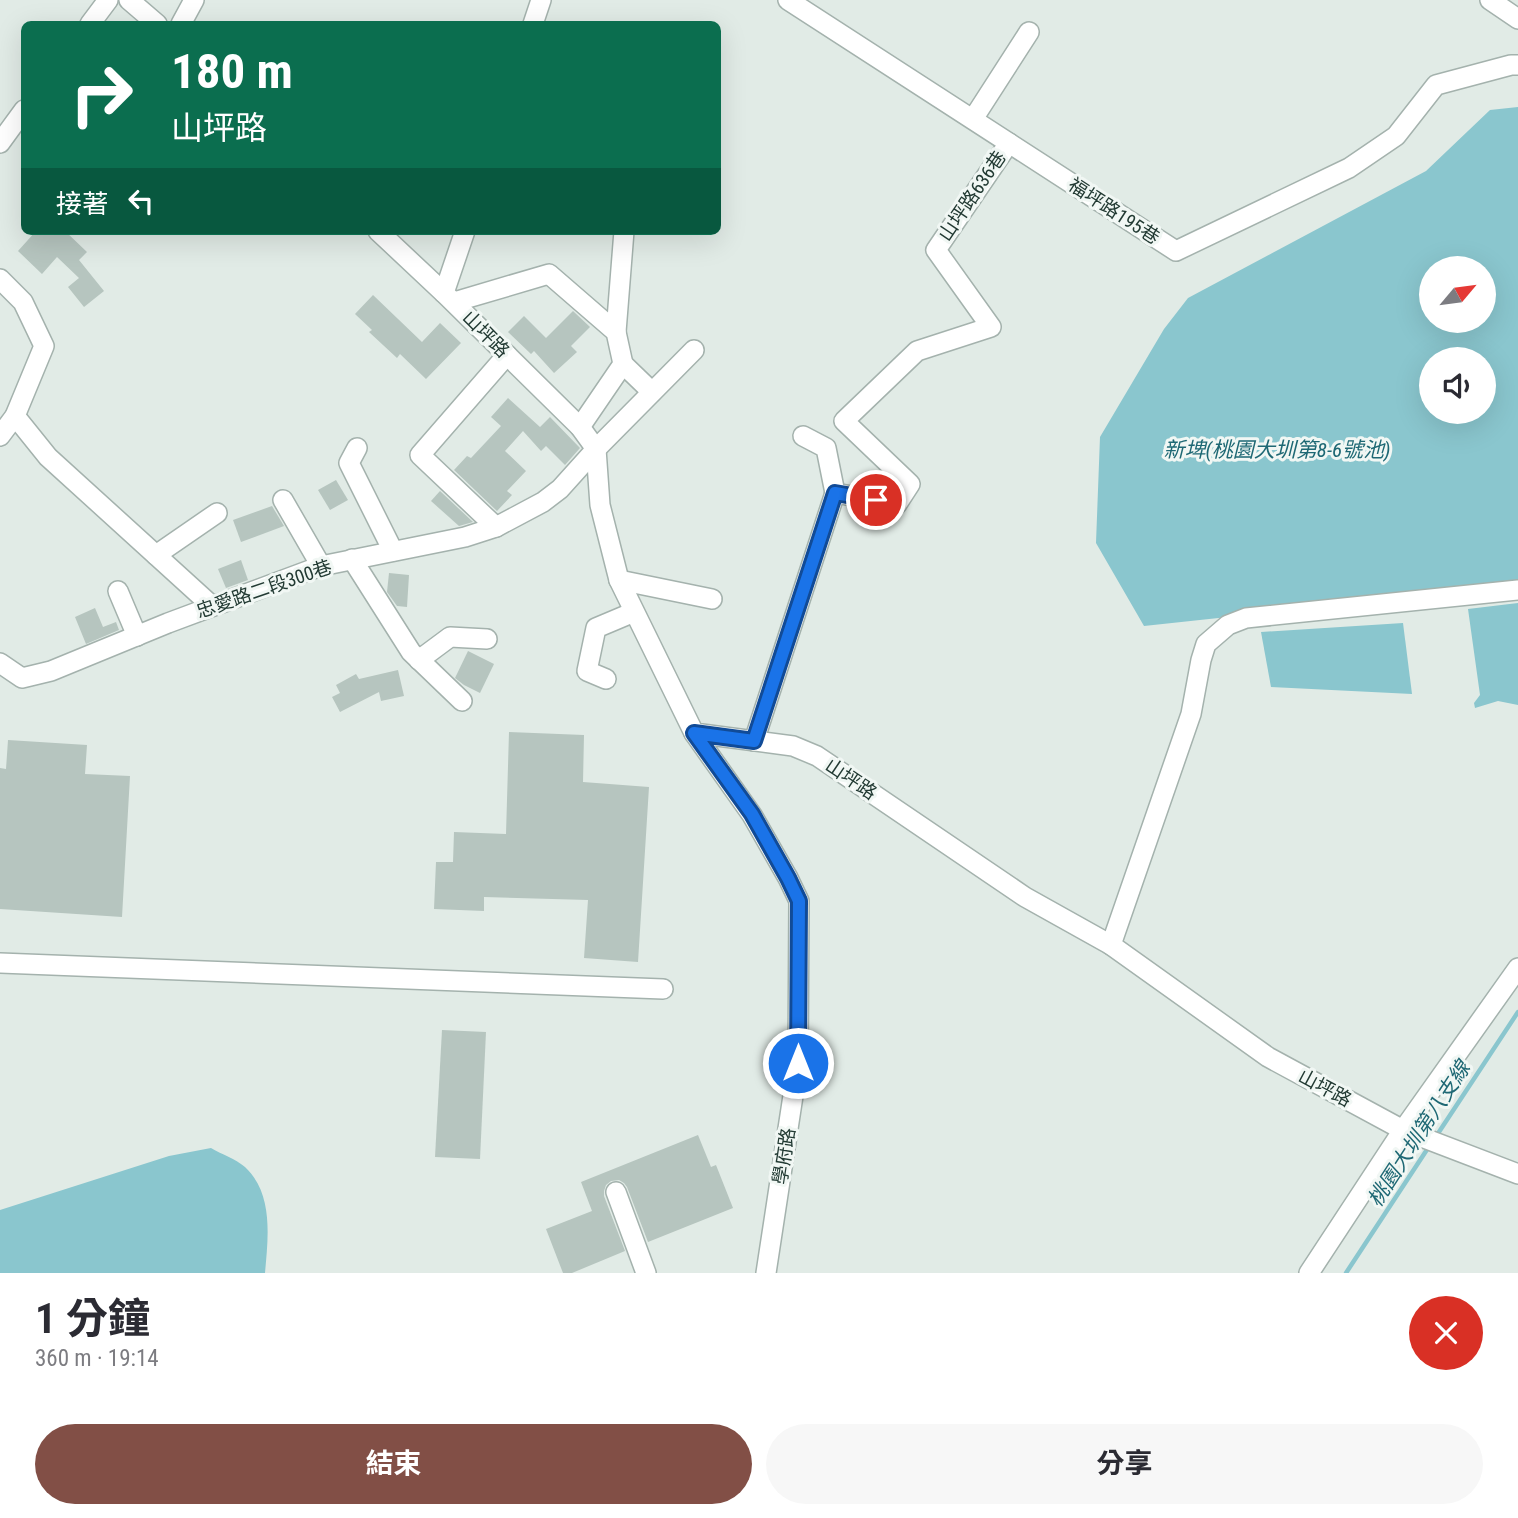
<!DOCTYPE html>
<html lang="zh-TW">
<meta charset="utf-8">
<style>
:root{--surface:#fff;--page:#f7f7f7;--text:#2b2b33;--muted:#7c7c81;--accent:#824f46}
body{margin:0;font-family:"Roboto Condensed","Noto Sans TC",sans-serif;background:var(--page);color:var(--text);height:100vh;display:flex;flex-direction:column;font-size:26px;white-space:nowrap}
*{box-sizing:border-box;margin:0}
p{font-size:23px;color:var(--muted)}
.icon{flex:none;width:38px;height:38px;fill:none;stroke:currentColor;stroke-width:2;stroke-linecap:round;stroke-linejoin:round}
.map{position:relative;height:1273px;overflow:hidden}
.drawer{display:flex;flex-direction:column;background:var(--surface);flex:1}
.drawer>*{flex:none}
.guide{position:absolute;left:21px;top:21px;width:700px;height:214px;border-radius:10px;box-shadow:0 7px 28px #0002;background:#0b6e4f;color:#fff;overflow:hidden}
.needle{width:46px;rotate:61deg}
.buttons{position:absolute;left:1419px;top:256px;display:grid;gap:14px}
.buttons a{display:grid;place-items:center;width:77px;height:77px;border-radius:50%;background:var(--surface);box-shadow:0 7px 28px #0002;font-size:35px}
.pin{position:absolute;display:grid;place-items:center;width:60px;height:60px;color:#fff;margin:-30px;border:4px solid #fff;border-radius:50%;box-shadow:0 2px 7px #0007}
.me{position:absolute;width:77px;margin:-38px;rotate:0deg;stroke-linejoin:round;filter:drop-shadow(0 0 5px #0008)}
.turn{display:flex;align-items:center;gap:24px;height:147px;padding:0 35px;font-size:32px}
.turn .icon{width:91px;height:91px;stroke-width:2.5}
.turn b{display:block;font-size:49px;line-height:60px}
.then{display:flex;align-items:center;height:66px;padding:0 35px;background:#0003;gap:14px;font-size:26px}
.round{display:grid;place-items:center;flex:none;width:74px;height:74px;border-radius:37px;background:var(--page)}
.headline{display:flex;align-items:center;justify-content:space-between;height:119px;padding:0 35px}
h1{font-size:42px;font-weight:700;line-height:52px}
.cta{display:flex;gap:14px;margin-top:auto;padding:14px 35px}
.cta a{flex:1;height:80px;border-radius:42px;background:var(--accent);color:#fff;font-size:28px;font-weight:700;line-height:80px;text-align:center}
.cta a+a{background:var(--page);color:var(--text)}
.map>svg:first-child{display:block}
.water{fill:#8ac6ce;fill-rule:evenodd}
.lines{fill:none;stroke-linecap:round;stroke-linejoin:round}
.stream{stroke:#8ac6ce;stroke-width:4.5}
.building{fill:#b6c5bf}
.minor-casing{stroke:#a4b2ad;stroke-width:22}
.minor{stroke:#fff;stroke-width:19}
.route-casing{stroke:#114b97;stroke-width:18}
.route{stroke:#1a73e8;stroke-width:12}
.labels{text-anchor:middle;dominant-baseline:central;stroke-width:6;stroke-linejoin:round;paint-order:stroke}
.street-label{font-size:19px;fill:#223a33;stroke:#f1f7f4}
.water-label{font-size:21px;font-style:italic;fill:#1e6874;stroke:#f1f7f4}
</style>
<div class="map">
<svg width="1518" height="1273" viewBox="0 0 1518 1273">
<rect width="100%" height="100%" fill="#e1ebe6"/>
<g class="water">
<path d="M1518,107V586L1144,626L1096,543L1100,437L1164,329L1188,298L1426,171L1490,110ZM1432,268H1484V320H1432ZM1432,359H1484V411H1432Z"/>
<polygon points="1518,603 1518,705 1498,701 1475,708 1474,703 1480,695 1468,609"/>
<polygon points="1403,623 1412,694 1271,687 1261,632"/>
<path d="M211,1148C221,1154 236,1159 245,1167C274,1194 268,1238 265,1273H0V1210L169,1156Z"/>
</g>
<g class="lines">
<g class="stream">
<polyline points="1435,1138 1518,1012"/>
<polyline points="1346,1273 1430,1145"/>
</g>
</g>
<g class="building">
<polygon points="36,231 65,231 87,252 79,260 104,291 84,307 68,287 79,278 57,257 42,274 18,251"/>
<polygon points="373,295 422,342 440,323 461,343 426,379 400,354 397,358 369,332 372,330 355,314"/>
<polygon points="573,311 590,327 571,346 577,352 554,373 534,351 531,354 508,332 524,316 546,338"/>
<polygon points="508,398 540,427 550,417 580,448 565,465 546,446 541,451 523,431 505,451 526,471 507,491 512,495 497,511 454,470 467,456 471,458 501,426 491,417"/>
<polygon points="336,480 348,500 330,510 318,490"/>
<polygon points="440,491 473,522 459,526 431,501"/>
<polygon points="272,506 284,526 241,542 233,520"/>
<polygon points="241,560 248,580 226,588 218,569"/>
<polygon points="389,573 409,575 407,607 397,606 387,592"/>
<polygon points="95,608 103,627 116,622 119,630 86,644 75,617"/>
<polygon points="468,651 494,664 480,693 464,685 455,678"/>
<polygon points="398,670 404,696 381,701 379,692 340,712 332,697 340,693 336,685 356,674 359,679"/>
<polygon points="509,732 584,735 583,782 649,787 638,962 584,958 588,900 484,897 484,911 434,909 436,862 453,862 454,832 506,834"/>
<polygon points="8,740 87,745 85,774 130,776 122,917 0,909 0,768 6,769"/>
<polygon points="442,1030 486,1032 480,1159 435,1157"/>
<polygon points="698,1135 711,1167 716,1165 733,1208 648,1242 627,1187 624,1183 619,1180 611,1181 606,1185 604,1191 604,1196 625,1251 572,1273 563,1273 546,1229 592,1211 581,1182"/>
</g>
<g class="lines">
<g class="minor-casing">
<g id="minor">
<polyline points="129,0 157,24"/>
<polyline points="788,0 1176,251 1349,168 1396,136 1436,85 1511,65 1518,65"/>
<polyline points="1490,0 1518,19"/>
<polyline points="90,24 108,0"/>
<polyline points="181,24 194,0"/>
<polyline points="533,24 541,0"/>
<polyline points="973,119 1029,32"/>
<polyline points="0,143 24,110"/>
<polyline points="378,231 444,293 580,427 596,449 600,505 619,580 694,733 793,746 817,756 1025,897 1111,945 1268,1057 1403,1130 1518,1174"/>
<polyline points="0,279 23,302 44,346 15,416 0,436"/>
<polyline points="444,293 465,231"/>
<polyline points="454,302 549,274 616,332 623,364 580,427"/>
<polyline points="616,332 624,231"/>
<polyline points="623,364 652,392"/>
<polyline points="15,416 48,457 212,606"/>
<polyline points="803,436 826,448 835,493"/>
<polyline points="357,448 349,463 393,551"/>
<polyline points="283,500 321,566"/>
<polyline points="496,527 420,455 507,355"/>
<polyline points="156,555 217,513"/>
<polyline points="352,559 411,652 462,701"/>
<polyline points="619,580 712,599"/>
<polyline points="118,591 137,636"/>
<polyline points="419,660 450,637 487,639"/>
<polyline points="0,663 22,678 51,671 168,623 321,566 465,537 496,527 543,502 560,489 596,449 694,350"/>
<polyline points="606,679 587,671 596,628 634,612"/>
<polyline points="694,733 752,815 788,878 799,901 798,1063 766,1273"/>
<polyline points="754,741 835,493 897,504 910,484 844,421 917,351 991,327 936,250 1009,143"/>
<polyline points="1111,945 1191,714 1201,660 1206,644 1228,625 1246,618 1518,590"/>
<polyline points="0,963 663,989"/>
<polyline points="616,1192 646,1273"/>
<polyline points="1309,1273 1403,1130 1518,968"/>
</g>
</g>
<use href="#minor" class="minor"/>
</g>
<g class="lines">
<g class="route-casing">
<polyline id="route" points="798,1063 799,901 788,878 752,814 694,733 754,741 835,493 876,500"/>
</g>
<use href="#route" class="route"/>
</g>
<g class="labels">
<g class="street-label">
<text transform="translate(972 196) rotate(-56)">山坪路636巷</text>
<text transform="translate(1114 211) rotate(33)">福坪路195巷</text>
<text transform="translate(486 334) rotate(45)">山坪路</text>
<text transform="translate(264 589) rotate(-19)">忠愛路二段300巷</text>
<text transform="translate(851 779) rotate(34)">山坪路</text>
<text transform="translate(1325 1088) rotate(28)">山坪路</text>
<text transform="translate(784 1156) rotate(-81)">學府路</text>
</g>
<g class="water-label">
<text x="1277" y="450">新埤(桃園大圳第8-6號池)</text>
<text transform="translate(1419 1134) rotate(-57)">桃園大圳第八支線</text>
</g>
</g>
</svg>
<div class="buttons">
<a><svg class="needle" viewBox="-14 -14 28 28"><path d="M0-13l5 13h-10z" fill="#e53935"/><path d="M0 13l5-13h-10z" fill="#7c7c81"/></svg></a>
<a><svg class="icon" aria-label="sound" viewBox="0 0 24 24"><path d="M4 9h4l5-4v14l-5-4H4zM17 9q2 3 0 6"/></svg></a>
</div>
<div class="pin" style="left:876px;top:500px;background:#d93025"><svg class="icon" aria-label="arrive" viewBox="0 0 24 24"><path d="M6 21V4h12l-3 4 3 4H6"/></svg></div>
<svg class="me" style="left:798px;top:1063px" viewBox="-20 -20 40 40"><circle r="17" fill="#1a73e8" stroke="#fff" stroke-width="3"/><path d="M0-11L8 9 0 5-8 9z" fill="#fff"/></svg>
<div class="guide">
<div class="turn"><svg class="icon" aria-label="right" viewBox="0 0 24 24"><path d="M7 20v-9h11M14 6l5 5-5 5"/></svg><div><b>180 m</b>山坪路</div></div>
<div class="then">接著<svg class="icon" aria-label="left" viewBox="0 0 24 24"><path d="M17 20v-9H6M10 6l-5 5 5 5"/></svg></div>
</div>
</div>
<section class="drawer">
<div class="headline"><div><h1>1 分鐘</h1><p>360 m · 19:14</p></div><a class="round" style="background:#d93025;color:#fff"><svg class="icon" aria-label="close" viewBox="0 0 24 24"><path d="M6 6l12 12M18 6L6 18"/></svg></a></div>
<div class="cta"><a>結束</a><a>分享</a></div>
</section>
